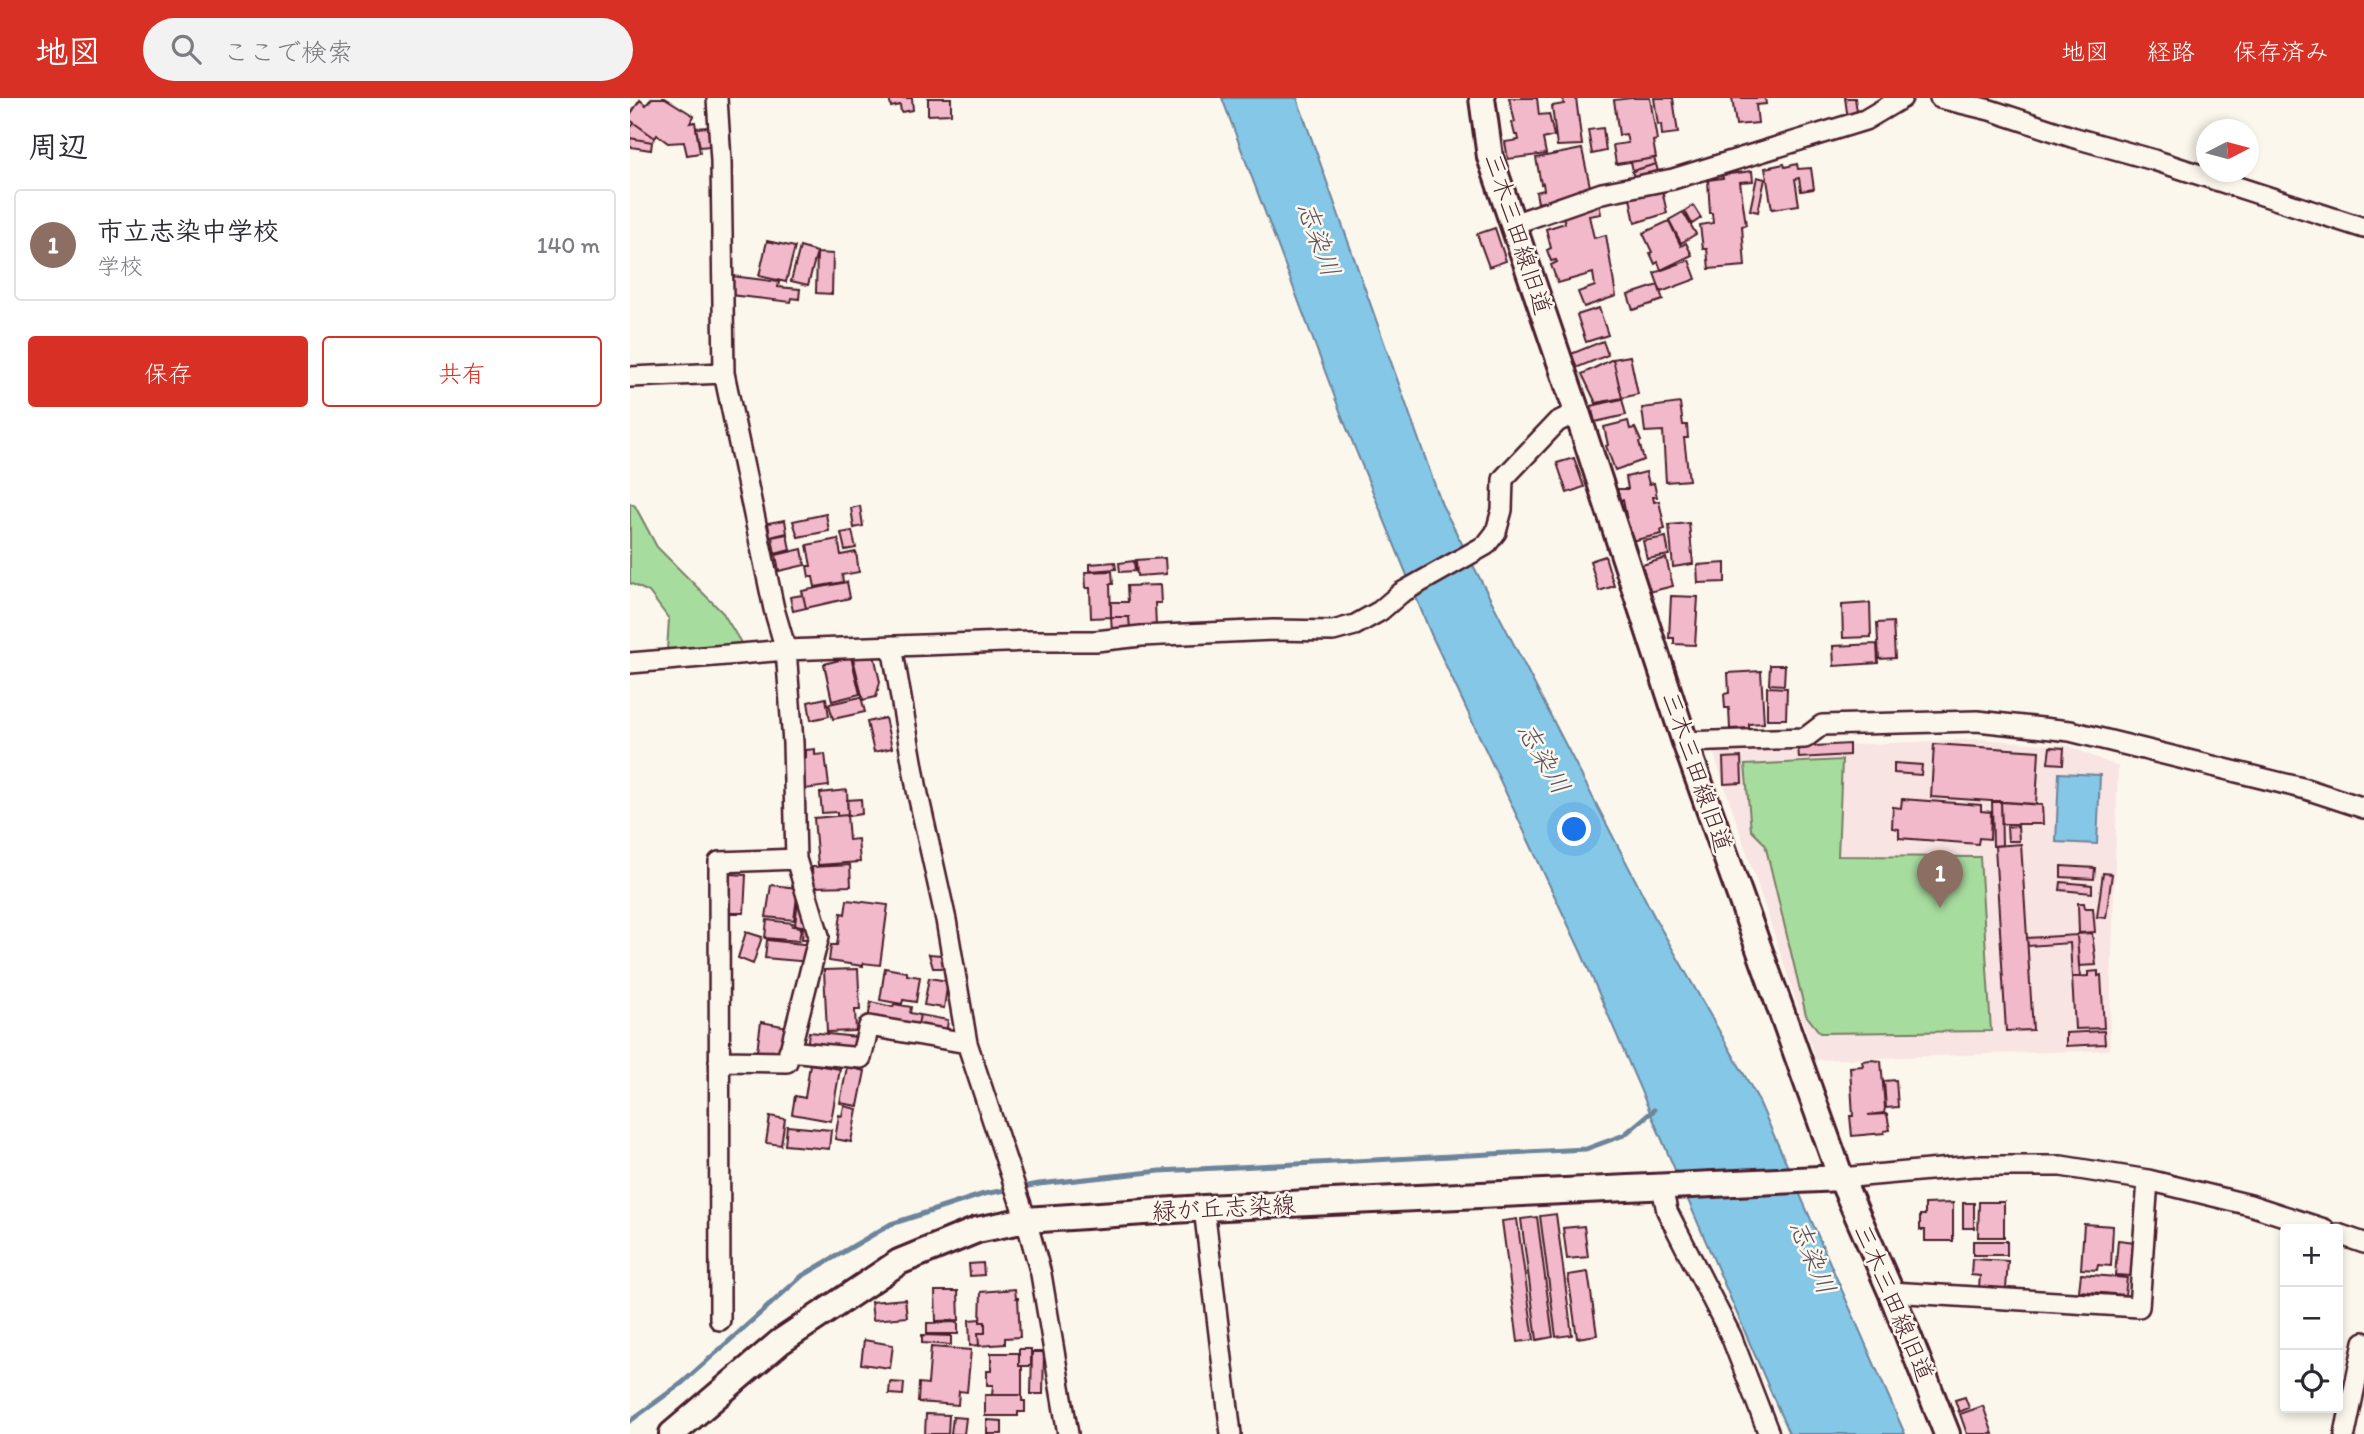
<!DOCTYPE html>
<html lang="ja">
<head>
<meta charset="utf-8">
<style>
	:root { --surface:#fff; --page:#f2f2f3; --text:#2b2b33; --muted:#7c7c81; --line:#e1e1e2; --accent:#d93025 }
	body { margin:0; font-family:Itim,"Klee One",sans-serif; background:var(--page); color:var(--text) }
	.controls { position:absolute; right:21px; bottom:21px; display:grid; overflow:hidden; border-radius:7px; box-shadow:0 4px 10px #0003 }
	.controls button { width:63px; height:63px; display:grid; place-items:center; padding:0; border:0; border-bottom:2px solid var(--line); background:var(--surface); color:var(--text); font:35px sans-serif }
	.compass { position:absolute; left:1566px; top:21px; width:63px; height:63px; border-radius:50%; background:var(--surface); box-shadow:0 4px 10px #0003; rotate:84deg }
	.you { position:absolute; left:945px; top:732px; width:24px; height:24px; margin:-18px; border:5px solid #fff; border-radius:50%; background:#1a73e8; box-shadow:0 0 0 10px #1a73e833 }
	.badge { display:grid; place-items:center; width:46px; height:46px; border-radius:50%; background:var(--accent); color:#fff; font-size:23px; font-weight:700 }
	.pin { position:absolute; translate:-50% -58px; filter:drop-shadow(0 2px 4px #0008) }
	.pin::after { content:''; position:absolute; top:37px; width:24px; height:21px; background:inherit; clip-path:polygon(0 0,100% 0,50% 100%) }
	.list { margin:0; padding:0; list-style:none }
	h2 { display:flex; justify-content:space-between; align-items:center; height:91px; margin:0; padding:0 28px; font-size:30px }
	h2 small { font-size:23px; font-weight:400; color:var(--muted) }
	.list li { display:grid; grid-template-columns:46px 1fr auto; gap:21px; align-items:center; box-sizing:border-box; height:112px; margin:0 14px 14px; padding:0 14px; border:2px solid var(--line); border-radius:7px }
	.list b { display:block; font-size:26px; white-space:nowrap }
	.list p { margin:0; font-size:23px; white-space:nowrap; color:var(--muted) }
	.list em { font-size:23px; font-style:normal; color:var(--muted) }
	.actions { display:flex; gap:14px; padding:21px 28px }
	.actions a { flex:1; padding:16px 0; border:2px solid var(--accent); border-radius:7px; text-align:center; font-size:24px; color:var(--accent) }
	.actions .main { background:var(--accent); color:#fff }
	.icon { flex:none; width:38px; height:38px; fill:none; stroke:currentColor; stroke-width:2; stroke-linecap:round; stroke-linejoin:round }
	.map { position:relative; flex:none; width:1734px; height:1336px; overflow:hidden }
	header { display:flex; align-items:center; gap:42px; box-sizing:border-box; height:98px; padding:0 35px; background:var(--accent); color:#fff }
	header strong { font-size:33px }
	nav { display:flex; gap:38px; margin-inline-start:auto; font-size:24px }
	.search { width:490px; height:63px; background:var(--page); display:flex; align-items:center; gap:18px; box-sizing:border-box; padding:0 24px; border-radius:38px; color:var(--muted); font-size:26px }
	main { display:flex }
	aside { flex:1; background:var(--surface) }
	.map>svg:first-child { display:block }
	.built { fill:#f8e4e2 }
	.green { fill:#a7dc9f; stroke:#787e65; stroke-width:2 }
	.water { fill:#85c7e6; stroke:#6d849b; stroke-width:2 }
	.lines { fill:none; stroke-linecap:round; stroke-linejoin:round }
	.stream { stroke:#6d849b; stroke-width:5 }
	.building { fill:#f2b9ca; stroke:#4a1f2b; stroke-width:2 }
	.minor-casing { stroke:#4a1f2b; stroke-width:24 }
	.tertiary-casing { stroke:#4a1f2b; stroke-width:30 }
	.minor { stroke:#fbf7ec; stroke-width:19 }
	.tertiary { stroke:#fbf7ec; stroke-width:24 }
	.labels { text-anchor:middle; stroke-width:5; stroke-linejoin:round; paint-order:stroke }
	.street-label { font-size:24px; fill:#4a1f2b; stroke:#fbf7ec }
	.water-label { font-size:26px; font-style:italic; fill:#5c5163; stroke:#fbf7ec }
</style>
</head>
<body>
<header>
<strong>地図</strong>
<div class="search"><svg class="icon" aria-label="search" viewBox="0 0 24 24"><circle cx="10" cy="10" r="6"/><path d="M15 15l6 6"/></svg>ここで検索</div>
<nav><a>地図</a><a>経路</a><a>保存済み</a></nav>
</header>
<main>
<aside>
<h2>周辺<small></small></h2>
<ul class="list">
<li><span class="badge" style="background:#8d6e63">1</span><div><b>市立志染中学校</b><p>学校</p></div><em>140 m</em></li>
</ul>
<div class="actions"><a class="main">保存</a><a>共有</a></div>
</aside>
<div class="map">
<svg width="1734" height="1336" viewBox="0 0 1734 1336">
	<rect width="100%" height="100%" fill="#fbf7ec"/>
	<filter id="ink" filterUnits="userSpaceOnUse"><feTurbulence type="fractalNoise" baseFrequency=".0143" numOctaves="2"/><feDisplacementMap in="SourceGraphic" scale="14" xChannelSelector="R" yChannelSelector="G"/><feConvolveMatrix kernelMatrix="1 2 1 2 8 2 1 2 1" color-interpolation-filters="sRGB"/></filter>
	<g filter="url(#ink)">
		<path class="built" d="M 1349,641 L 1439,648 L 1488,669 L 1479,952 L 1186,962 L 1083,653 Z"/>
		<path class="green" d="M 0,405 L 5,408 L 27,449 L 93,515 L 113,548 L 37,552 L 39,521 L 19,494 L 0,485 Z
			M 1212,662 L 1208,758 L 1350,759 L 1361,933 L 1190,935 L 1176,917 L 1135,746 L 1121,732 L 1115,667 Z"/>
		<path class="water" d="M 592,0 L 667,0 L 812,407 L 1026,822 L 1128,1001 L 1275,1336 L 1159,1336 L 951,854 L 801,536 L 713,321 Z
			M 1429,675 L 1470,677 L 1467,746 L 1426,744 Z"/>
		<g class="lines">
			<path class="stream" d="M 0,1323 L 52,1285 L 172,1178 L 261,1126 L 354,1096 L 409,1086 L 530,1073 L 956,1051 L 994,1037 L 1024,1012"/>
		</g>
		<path class="building" d="M 22,0 L 35,0 L 64,18 L 60,25 L 65,24 L 70,55 L 57,57 L 54,44 L 38,45 L 27,37 L 25,40 L 0,22 L 0,17 L 10,2 L 16,7 Z
			M 259,0 L 282,0 L 283,12 L 271,14 L 270,7 L 261,9 Z
			M 298,0 L 321,0 L 321,16 L 298,17 Z
			M 879,0 L 907,0 L 909,17 L 919,16 L 924,38 L 913,41 L 916,56 L 878,61 L 875,44 L 889,42 L 888,37 L 885,37 L 882,25 L 885,24 Z
			M 933,0 L 946,0 L 952,47 L 927,48 L 922,8 L 934,6 Z
			M 1001,0 L 1020,0 L 1027,42 L 1023,43 L 1026,60 L 986,66 L 983,47 L 998,45 L 996,36 L 989,37 L 984,2 Z
			M 1024,0 L 1043,0 L 1048,35 L 1032,37 L 1031,26 L 1028,27 Z
			M 1102,0 L 1135,0 L 1136,6 L 1126,7 L 1128,25 L 1106,27 Z
			M 1215,0 L 1225,0 L 1228,20 L 1218,21 Z
			M 4,25 L 25,40 L 22,44 L 0,40 L 0,31 Z
			M 78,29 L 80,48 L 70,49 L 66,30 Z
			M 973,30 L 976,53 L 962,56 L 958,32 Z
			M 0,40 L 22,44 L 21,52 L 0,49 Z
			M 952,51 L 961,93 L 908,105 L 906,94 L 914,92 L 913,85 L 911,86 L 906,60 Z
			M 1024,60 L 1026,66 L 1003,73 L 1001,64 Z
			M 1026,66 L 1030,81 L 1006,87 L 1002,73 Z
			M 1154,66 L 1155,69 L 1167,66 L 1168,71 L 1181,70 L 1184,91 L 1171,93 L 1169,80 L 1165,81 L 1169,107 L 1142,111 L 1135,70 Z
			M 1122,73 L 1123,83 L 1110,84 L 1116,127 L 1112,128 L 1115,168 L 1079,171 L 1077,151 L 1073,151 L 1070,127 L 1083,125 L 1082,115 L 1080,115 L 1078,82 L 1093,80 L 1092,77 Z
			M 1127,79 L 1135,81 L 1128,114 L 1120,112 Z
			M 1032,92 L 1037,115 L 1005,125 L 1000,100 Z
			M 969,105 L 971,116 L 959,118 L 964,140 L 976,137 L 986,198 L 954,209 L 948,194 L 965,188 L 963,175 L 928,185 L 921,167 L 927,164 L 926,162 L 921,163 L 917,152 L 921,150 L 916,131 L 935,125 L 932,115 Z
			M 1063,107 L 1071,120 L 1062,126 L 1055,113 Z
			M 1053,114 L 1066,136 L 1051,145 L 1039,122 Z
			M 1039,123 L 1051,148 L 1056,145 L 1062,157 L 1031,172 L 1028,164 L 1025,166 L 1020,155 L 1022,154 L 1013,135 Z
			M 865,130 L 876,163 L 859,169 L 847,136 Z
			M 137,143 L 165,149 L 156,184 L 129,178 Z
			M 170,149 L 187,154 L 178,187 L 161,183 Z
			M 187,155 L 203,156 L 202,196 L 186,195 Z
			M 1059,162 L 1066,181 L 1031,194 L 1024,175 Z
			M 102,178 L 149,184 L 148,189 L 170,191 L 169,201 L 162,200 L 161,204 L 100,197 Z
			M 1028,187 L 1033,202 L 1003,212 L 998,197 Z
			M 969,210 L 978,237 L 956,244 L 947,217 Z
			M 973,243 L 978,257 L 946,270 L 941,256 Z
			M 1000,258 L 1008,296 L 992,300 L 983,261 Z
			M 983,261 L 992,300 L 966,305 L 952,276 Z
			M 992,301 L 996,317 L 965,324 L 961,308 Z
			M 1050,305 L 1053,327 L 1057,327 L 1058,340 L 1054,340 L 1059,382 L 1036,384 L 1033,333 L 1015,334 L 1012,310 Z
			M 998,323 L 1000,331 L 1005,330 L 1011,343 L 1009,344 L 1014,362 L 985,372 L 976,348 L 978,347 L 974,329 Z
			M 944,360 L 954,389 L 937,395 L 927,365 Z
			M 1016,374 L 1019,386 L 1024,385 L 1027,399 L 1023,399 L 1024,404 L 1029,403 L 1035,431 L 1031,432 L 1032,436 L 1001,443 L 993,402 L 990,402 L 987,391 L 998,391 L 996,379 Z
			M 230,408 L 233,428 L 224,430 L 221,410 Z
			M 196,416 L 199,433 L 168,439 L 163,423 Z
			M 155,422 L 157,435 L 140,439 L 138,425 Z
			M 1059,425 L 1063,466 L 1043,469 L 1039,427 Z
			M 222,433 L 226,450 L 215,452 L 211,435 Z
			M 157,436 L 160,452 L 145,456 L 142,439 Z
			M 1036,439 L 1039,457 L 1017,461 L 1013,443 Z
			M 208,441 L 211,457 L 226,454 L 229,474 L 212,477 L 213,484 L 185,489 L 183,479 L 179,479 L 177,468 L 181,468 L 177,447 Z
			M 172,451 L 175,467 L 149,473 L 146,457 Z
			M 975,458 L 984,488 L 969,493 L 960,463 Z
			M 535,460 L 536,476 L 507,478 L 506,462 Z
			M 1036,460 L 1043,488 L 1019,494 L 1012,467 Z
			M 504,463 L 505,473 L 490,474 L 489,465 Z
			M 485,464 L 486,471 L 460,473 L 460,466 Z
			M 1095,465 L 1095,484 L 1068,485 L 1067,467 Z
			M 482,473 L 483,486 L 480,486 L 481,519 L 461,520 L 460,490 L 456,490 L 455,474 Z
			M 217,484 L 220,500 L 176,510 L 172,493 Z
			M 530,487 L 531,505 L 525,505 L 526,529 L 500,530 L 499,519 L 481,519 L 481,504 L 498,504 L 497,488 Z
			M 173,497 L 176,510 L 163,513 L 160,499 Z
			M 1041,498 L 1068,499 L 1065,547 L 1044,546 L 1044,540 L 1039,540 Z
			M 1240,505 L 1241,539 L 1213,540 L 1212,507 Z
			M 481,519 L 499,519 L 500,532 L 482,533 Z
			M 1263,524 L 1265,560 L 1249,561 L 1247,525 Z
			M 1247,546 L 1248,565 L 1204,568 L 1203,548 Z
			M 243,552 L 250,584 L 246,599 L 233,602 L 223,560 Z
			M 221,559 L 230,596 L 202,603 L 194,566 Z
			M 1140,567 L 1155,567 L 1154,587 L 1139,586 Z
			M 1131,573 L 1134,625 L 1119,626 L 1119,630 L 1100,631 L 1099,610 L 1095,610 L 1094,596 L 1099,595 L 1098,575 Z
			M 1137,589 L 1157,590 L 1156,621 L 1137,621 Z
			M 231,599 L 235,614 L 203,621 L 199,606 Z
			M 196,600 L 199,618 L 181,622 L 178,604 Z
			M 255,620 L 262,650 L 244,654 L 237,624 Z
			M 1219,646 L 1219,657 L 1169,660 L 1168,649 Z
			M 1304,646 L 1409,653 L 1406,706 L 1301,699 Z
			M 1420,649 L 1434,650 L 1433,666 L 1418,665 Z
			M 185,651 L 185,657 L 195,656 L 199,688 L 175,691 L 172,660 L 176,660 L 176,652 Z
			M 1111,659 L 1112,685 L 1094,686 L 1093,660 Z
			M 1264,665 L 1292,667 L 1291,677 L 1264,675 Z
			M 217,692 L 218,717 L 207,718 L 207,714 L 192,715 L 190,695 Z
			M 231,701 L 232,716 L 218,718 L 217,702 Z
			M 1272,701 L 1351,707 L 1351,713 L 1361,714 L 1360,741 L 1349,740 L 1348,746 L 1269,740 L 1269,731 L 1262,730 L 1263,709 L 1271,710 Z
			M 1362,703 L 1371,703 L 1372,747 L 1363,748 Z
			M 1371,704 L 1412,707 L 1413,726 L 1372,726 Z
			M 217,717 L 219,742 L 228,741 L 230,764 L 188,767 L 184,720 Z
			M 1388,728 L 1389,743 L 1378,743 L 1377,729 Z
			M 1391,746 L 1403,932 L 1376,933 L 1365,748 Z
			M 220,767 L 221,788 L 183,789 L 182,769 Z
			M 1431,768 L 1465,770 L 1464,781 L 1431,779 Z
			M 1473,775 L 1482,776 L 1476,820 L 1467,819 Z
			M 100,776 L 116,777 L 114,815 L 98,815 Z
			M 1431,784 L 1462,787 L 1462,795 L 1430,792 Z
			M 141,787 L 168,790 L 164,822 L 136,819 Z
			M 168,802 L 181,841 L 172,841 L 173,828 L 165,827 Z
			M 217,802 L 258,807 L 250,867 L 233,865 L 233,868 L 199,863 L 201,847 L 207,847 L 211,815 L 215,816 Z
			M 1448,805 L 1454,805 L 1455,810 L 1463,810 L 1465,834 L 1449,835 Z
			M 137,822 L 163,825 L 162,828 L 171,829 L 169,843 L 135,840 Z
			M 116,834 L 132,839 L 123,866 L 108,860 Z
			M 1462,835 L 1466,867 L 1449,868 L 1447,836 Z
			M 1447,837 L 1450,879 L 1442,879 L 1440,845 L 1398,848 L 1397,840 Z
			M 137,842 L 182,847 L 180,864 L 135,860 Z
			M 299,856 L 311,857 L 314,870 L 303,870 Z
			M 255,870 L 277,874 L 277,877 L 290,879 L 286,904 L 273,902 L 272,906 L 250,902 Z
			M 228,871 L 230,912 L 225,912 L 226,933 L 197,934 L 194,872 Z
			M 1468,873 L 1468,878 L 1471,877 L 1474,930 L 1445,931 L 1442,879 L 1458,878 L 1458,874 Z
			M 299,880 L 318,883 L 314,910 L 294,907 Z
			M 241,904 L 263,909 L 264,906 L 281,909 L 280,915 L 290,917 L 287,931 L 238,921 Z
			M 290,917 L 318,922 L 316,937 L 287,931 Z
			M 131,924 L 158,929 L 153,957 L 127,953 Z
			M 1474,933 L 1475,946 L 1436,948 L 1436,935 Z
			M 179,934 L 226,939 L 224,956 L 177,951 Z
			M 1240,962 L 1251,963 L 1255,1010 L 1254,1015 L 1238,1017 L 1257,1016 L 1260,1032 L 1254,1033 L 1254,1035 L 1222,1038 L 1220,1018 L 1223,1018 L 1220,969 L 1233,968 L 1232,963 Z
			M 180,966 L 210,971 L 201,1023 L 162,1016 L 165,998 L 175,1000 Z
			M 217,969 L 235,973 L 228,1008 L 210,1005 Z
			M 1266,982 L 1268,1009 L 1256,1010 L 1254,983 Z
			M 214,1008 L 227,1011 L 221,1044 L 205,1041 L 209,1017 L 212,1018 Z
			M 140,1018 L 155,1021 L 151,1047 L 136,1045 Z
			M 157,1028 L 201,1032 L 199,1051 L 155,1047 Z
			M 1349,1104 L 1374,1104 L 1374,1139 L 1348,1139 Z
			M 1323,1105 L 1323,1143 L 1295,1143 L 1295,1132 L 1290,1132 L 1290,1117 L 1295,1117 L 1295,1106 Z
			M 1333,1105 L 1344,1105 L 1344,1130 L 1333,1130 Z
			M 926,1116 L 942,1237 L 926,1239 L 910,1118 Z
			M 907,1119 L 923,1239 L 907,1242 L 891,1121 Z
			M 887,1121 L 904,1242 L 888,1244 L 872,1123 Z
			M 1454,1126 L 1483,1128 L 1481,1168 L 1468,1167 L 1467,1172 L 1451,1171 Z
			M 954,1128 L 958,1159 L 937,1161 L 933,1130 Z
			M 1488,1142 L 1505,1144 L 1502,1178 L 1485,1177 Z
			M 1343,1143 L 1377,1143 L 1377,1157 L 1343,1157 Z
			M 1342,1161 L 1378,1163 L 1376,1191 L 1349,1189 L 1350,1178 L 1341,1177 Z
			M 353,1165 L 354,1177 L 340,1178 L 339,1166 Z
			M 958,1174 L 967,1237 L 947,1240 L 938,1177 Z
			M 1451,1176 L 1497,1180 L 1495,1197 L 1449,1193 Z
			M 385,1191 L 386,1200 L 388,1200 L 390,1239 L 375,1240 L 375,1246 L 349,1248 L 348,1235 L 355,1235 L 355,1224 L 350,1224 L 351,1194 Z
			M 305,1193 L 328,1193 L 329,1222 L 306,1223 Z
			M 275,1201 L 277,1219 L 243,1222 L 241,1204 Z
			M 350,1221 L 350,1224 L 355,1224 L 355,1235 L 348,1235 L 349,1247 L 340,1248 L 339,1222 Z
			M 328,1224 L 328,1236 L 297,1236 L 297,1225 Z
			M 292,1237 L 321,1238 L 321,1247 L 292,1245 Z
			M 234,1242 L 263,1247 L 260,1270 L 231,1266 Z
			M 301,1249 L 341,1252 L 337,1294 L 329,1293 L 328,1307 L 288,1304 L 289,1285 L 298,1286 Z
			M 389,1251 L 401,1251 L 401,1268 L 389,1268 Z
			M 402,1254 L 414,1254 L 413,1296 L 401,1296 Z
			M 361,1255 L 389,1255 L 389,1268 L 392,1268 L 392,1297 L 362,1297 L 363,1287 L 357,1287 L 357,1273 L 361,1273 Z
			M 260,1284 L 274,1285 L 273,1297 L 259,1296 Z
			M 355,1297 L 392,1297 L 392,1303 L 395,1303 L 395,1314 L 388,1314 L 388,1318 L 355,1318 Z
			M 1335,1299 L 1339,1310 L 1329,1314 L 1325,1302 Z
			M 1353,1308 L 1363,1336 L 1337,1336 L 1330,1316 Z
			M 296,1316 L 319,1317 L 318,1336 L 295,1336 Z
			M 323,1319 L 336,1320 L 334,1336 L 321,1336 Z
			M 357,1322 L 372,1323 L 372,1336 L 357,1336 Z"/>
		<g class="lines">
			<defs>
				<path id="minor" d="M 87,0 L 91,63 L 94,275 L 144,511 L 156,552 L 163,645 L 166,761 L 89,764 L 90,1222
					M 1310,0 L 1360,12 L 1442,39 L 1524,62 L 1734,130
					M 883,126 L 972,95 L 1043,81 L 1235,22 L 1272,0
					M 0,279 L 94,275
					M 262,548 L 287,692 L 316,822 L 337,945 L 396,1122 L 411,1176 L 438,1336
					M 0,565 L 156,552 L 400,543 L 466,543 L 511,538 L 643,532 L 703,533 L 725,527 L 750,513 L 771,495 L 856,447 L 866,434 L 872,412 L 873,381 L 927,324 L 947,314
					M 1055,644 L 1175,640 L 1192,627 L 1347,623 L 1440,633 L 1676,691 L 1734,710
					M 159,953 L 231,960 L 239,928 L 337,945
					M 89,963 L 157,964 L 189,838 L 166,761
					M 1211,1080 L 1343,1068 L 1431,1068 L 1518,1082 L 1620,1107 L 1694,1131
					M 1032,1089 L 1037,1113 L 1101,1238 L 1139,1336
					M 574,1110 L 601,1336
					M 1708,1136 L 1734,1145
					M 1261,1194 L 1509,1209 L 1518,1082
					M 1715,1336 L 1734,1244"/>
				<path id="tertiary" d="M 852,0 L 860,59 L 947,314 L 1055,644 L 1211,1080 L 1261,1194 L 1317,1336
					M 42,1336 L 150,1244 L 269,1164 L 347,1132 L 396,1122 L 574,1110 L 1211,1080"/>
			</defs>
			<use href="#minor" class="minor-casing"/>
			<use href="#tertiary" class="tertiary-casing"/>
			<use href="#minor" class="minor"/>
			<use href="#tertiary" class="tertiary"/>
		</g>
	</g>
	<g class="labels">
		<g class="street-label">
			<text transform="translate(888 136) rotate(72)" y="8">三木三田線旧道</text>
			<text transform="translate(1067 674) rotate(71)" y="8">三木三田線旧道</text>
			<text transform="translate(594 1110) rotate(-3)" y="8">緑が丘志染線</text>
			<text transform="translate(1264 1205) rotate(67)" y="8">三木三田線旧道</text>
		</g>
		<g class="water-label">
			<text transform="translate(689 141) rotate(70)" y="9">志染川</text>
			<text transform="translate(914 660) rotate(60)" y="9">志染川</text>
			<text transform="translate(1183 1159) rotate(67)" y="9">志染川</text>
		</g>
	</g>
</svg>
<div class="controls">
<button>+</button>
<button>−</button>
<button><svg class="icon" aria-label="locate" viewBox="0 0 24 24"><circle cx="12" cy="12" r="6"/><path d="M12 2v4M12 18v4M2 12h4M18 12h4"/></svg></button>
</div>
<svg class="compass" viewBox="-18 -18 36 36"><path d="M0-13l5 13h-10z" fill="#e53935"/><path d="M0 13l5-13h-10z" fill="#7c7c81"/></svg>
<div class="you"></div>
<div class="pin badge" style="left:1310px;top:810px;background:#8d6e63">1</div>
</div>
</main>
</body>
</html>
